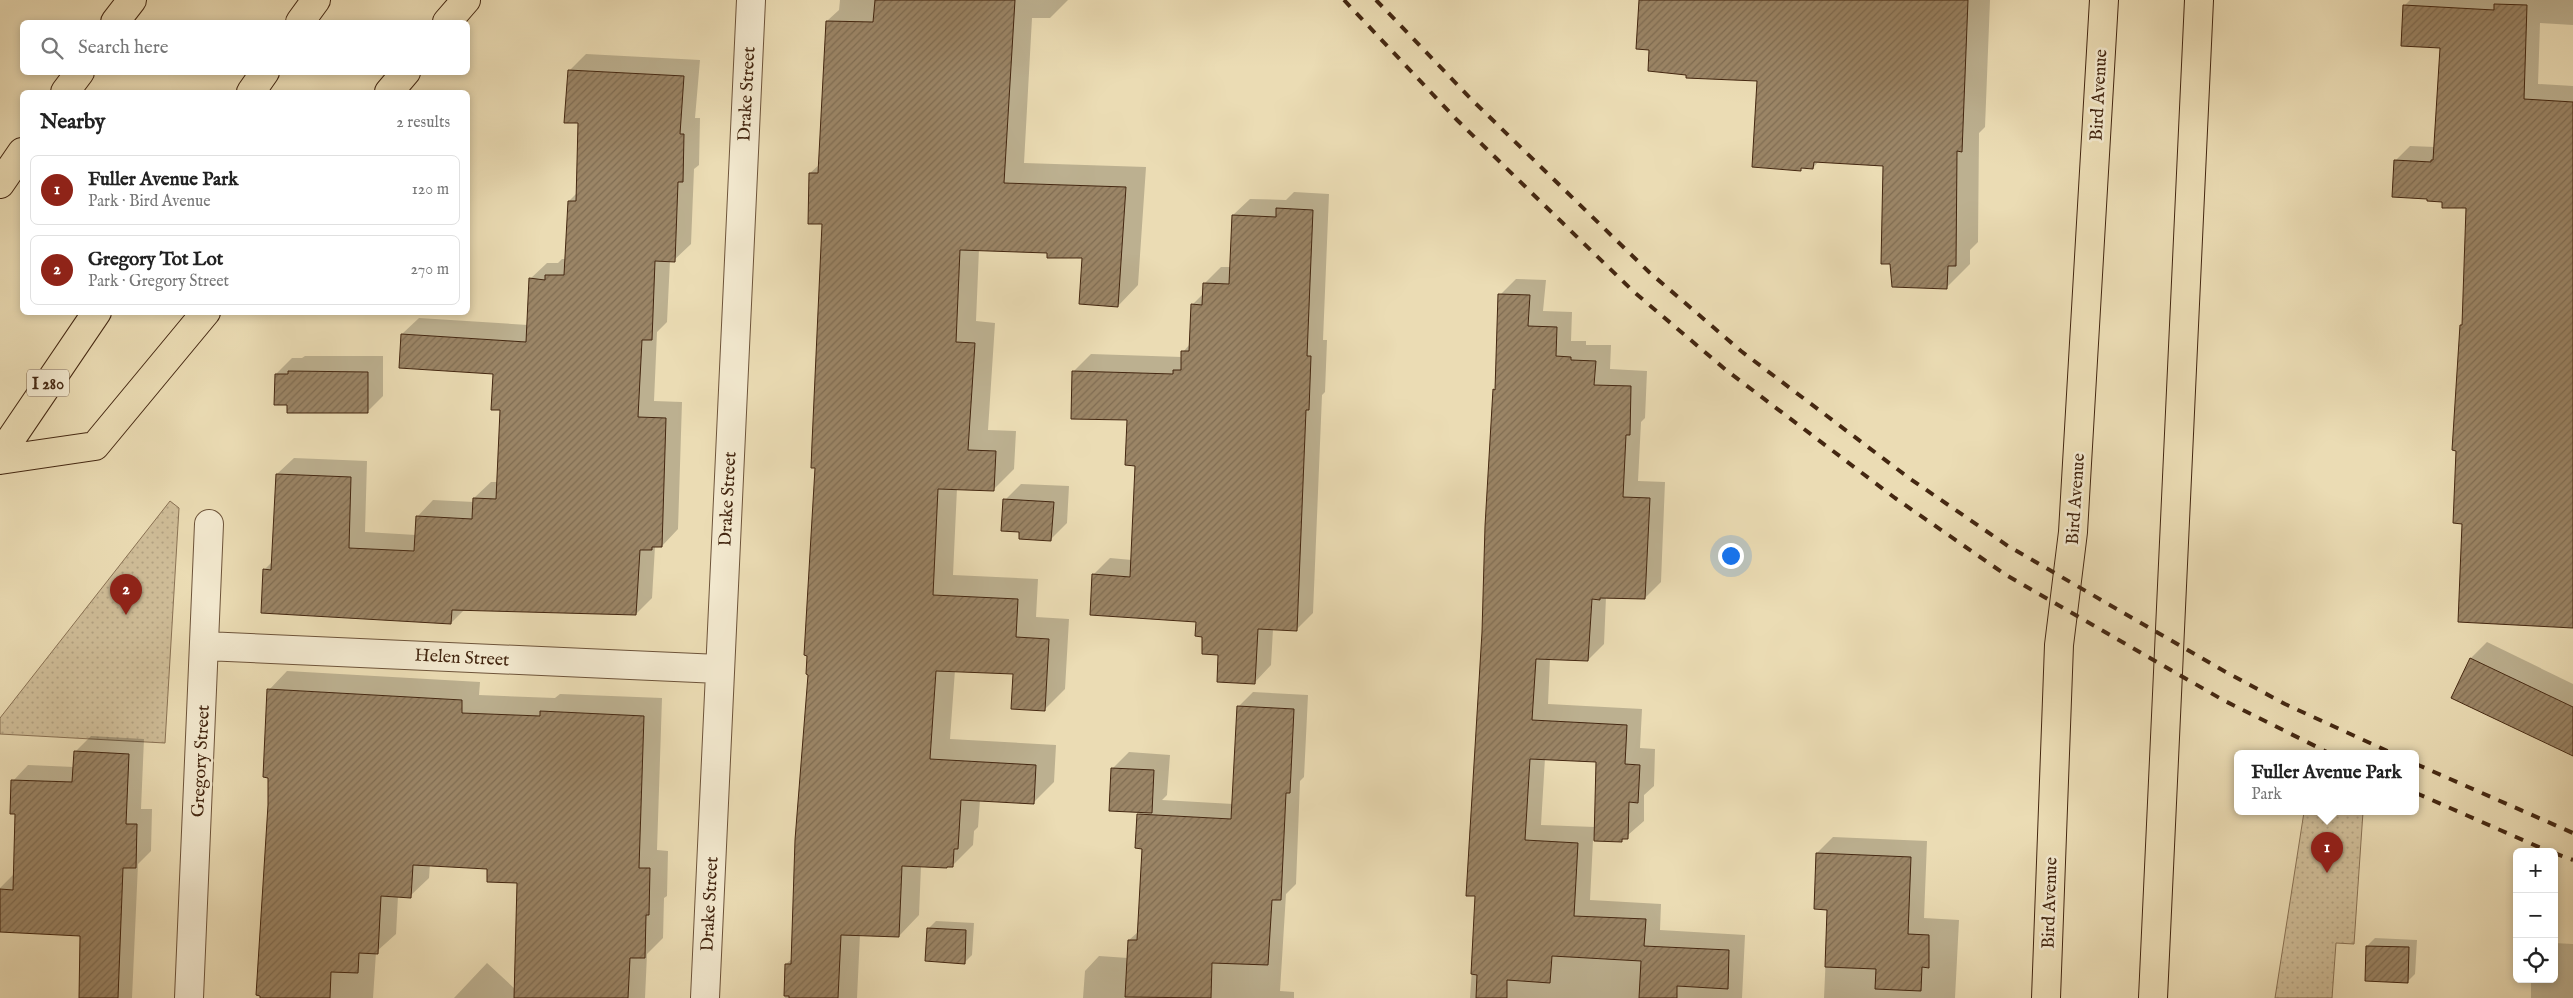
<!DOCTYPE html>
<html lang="en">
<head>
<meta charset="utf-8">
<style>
	:root { --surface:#fff; --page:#f6f6f6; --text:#222; --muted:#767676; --line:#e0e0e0; --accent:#8f2418 }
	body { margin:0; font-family:"IM FELL English",serif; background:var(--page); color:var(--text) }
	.controls { position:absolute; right:15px; bottom:15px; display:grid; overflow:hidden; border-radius:8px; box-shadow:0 2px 8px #0003 }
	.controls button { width:45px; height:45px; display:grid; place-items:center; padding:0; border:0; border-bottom:1px solid var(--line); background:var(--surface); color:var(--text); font:25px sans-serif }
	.you { position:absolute; left:1730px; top:555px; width:18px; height:18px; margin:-12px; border:4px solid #fff; border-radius:50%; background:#1a73e8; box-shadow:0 0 0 8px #1a73e833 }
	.badge { display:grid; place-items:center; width:32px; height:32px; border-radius:50%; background:var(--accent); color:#fff; font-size:16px; font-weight:700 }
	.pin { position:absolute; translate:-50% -41px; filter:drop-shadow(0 1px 2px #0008) }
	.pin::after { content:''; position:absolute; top:26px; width:18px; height:15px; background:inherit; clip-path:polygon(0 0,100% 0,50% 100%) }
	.popup { position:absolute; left:2234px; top:750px; width:185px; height:65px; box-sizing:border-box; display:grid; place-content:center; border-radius:8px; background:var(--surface); filter:drop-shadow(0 1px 4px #0005); font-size:16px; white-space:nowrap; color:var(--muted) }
	.popup b { font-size:19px; color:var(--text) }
	.popup::after { content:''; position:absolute; left:50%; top:100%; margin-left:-10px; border:10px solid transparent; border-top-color:var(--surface) }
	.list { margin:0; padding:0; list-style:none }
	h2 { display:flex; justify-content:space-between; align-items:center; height:65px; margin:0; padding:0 20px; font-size:21px }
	h2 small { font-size:16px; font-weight:400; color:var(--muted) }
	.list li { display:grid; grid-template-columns:32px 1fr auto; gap:15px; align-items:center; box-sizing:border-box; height:70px; margin:0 10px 10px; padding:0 10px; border:1px solid var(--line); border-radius:8px }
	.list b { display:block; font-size:19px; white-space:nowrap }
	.list p { margin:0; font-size:16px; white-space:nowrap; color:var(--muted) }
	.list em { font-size:16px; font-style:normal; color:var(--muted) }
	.icon { flex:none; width:28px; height:28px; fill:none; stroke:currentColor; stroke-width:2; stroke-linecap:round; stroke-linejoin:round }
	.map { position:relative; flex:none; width:2573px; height:998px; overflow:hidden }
	.search { position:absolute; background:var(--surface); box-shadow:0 2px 8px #0003; left:20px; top:20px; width:450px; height:55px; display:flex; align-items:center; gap:12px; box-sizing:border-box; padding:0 18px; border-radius:8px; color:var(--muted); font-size:19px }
	.panel { position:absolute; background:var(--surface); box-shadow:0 2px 8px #0003; left:20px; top:90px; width:450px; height:225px; border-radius:8px }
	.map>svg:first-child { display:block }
	.green { fill:url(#green-dots); stroke:#8a7254 }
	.shadow { fill:#0003; fill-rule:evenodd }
	.building { fill:url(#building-hatch); stroke:#442711 }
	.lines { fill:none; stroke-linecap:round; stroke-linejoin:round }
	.minor-casing { stroke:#6e543a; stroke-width:30 }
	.major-casing { stroke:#442711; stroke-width:30 }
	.highway-casing { stroke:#442711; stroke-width:30 }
	.minor { stroke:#f2e8ce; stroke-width:28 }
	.major { stroke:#ebdcb4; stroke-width:28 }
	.highway { stroke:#ebdcb4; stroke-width:28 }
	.rail { stroke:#442711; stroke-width:4; stroke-dasharray:9 9; stroke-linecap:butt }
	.labels { text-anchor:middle; stroke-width:5; stroke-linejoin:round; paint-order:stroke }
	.shield { fill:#f2e8ce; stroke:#78614a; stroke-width:1 }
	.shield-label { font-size:16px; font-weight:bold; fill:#442711 }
	.street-label { font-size:18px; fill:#442711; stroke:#f2e8ce }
</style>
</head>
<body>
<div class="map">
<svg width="2573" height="998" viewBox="0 0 2573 998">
	<defs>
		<pattern id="green-dots" width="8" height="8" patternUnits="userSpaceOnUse" patternTransform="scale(1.25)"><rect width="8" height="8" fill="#cfbd98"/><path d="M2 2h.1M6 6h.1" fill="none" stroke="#b3a282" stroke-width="1.8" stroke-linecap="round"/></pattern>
		<pattern id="building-hatch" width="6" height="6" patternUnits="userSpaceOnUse" patternTransform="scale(1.25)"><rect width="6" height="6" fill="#9b8566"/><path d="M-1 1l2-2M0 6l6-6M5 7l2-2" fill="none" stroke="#806d53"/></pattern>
	</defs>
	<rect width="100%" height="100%" fill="#ebdcb4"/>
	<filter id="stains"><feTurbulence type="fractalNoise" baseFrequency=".004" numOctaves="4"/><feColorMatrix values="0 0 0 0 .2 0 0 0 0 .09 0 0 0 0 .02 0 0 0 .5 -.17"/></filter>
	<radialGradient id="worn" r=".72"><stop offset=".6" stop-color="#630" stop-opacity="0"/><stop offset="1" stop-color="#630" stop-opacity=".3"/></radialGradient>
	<path class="green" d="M 170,501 L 179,508 L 165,743 L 0,734 L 0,718 Z
		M 2304,812 L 2363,812 L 2354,944 L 2336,943 L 2332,998 L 2275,998 Z"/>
	<path class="shadow" d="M 840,0 L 1068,0 L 1050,18 L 1032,18 L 1024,163 L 1146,167 L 1138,285 L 1118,306 L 1083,257 L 1048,251 L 979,249 L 976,321 L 995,323 L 988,430 L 1016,431 L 1014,469 L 994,489 L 957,488 L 953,575 L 1038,579 L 1036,617 L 1069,619 L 1065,689 L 1044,710 L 1014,673 L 955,670 L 950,739 L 1056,745 L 1054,782 L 1034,802 L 980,800 L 978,827 L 974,831 L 973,845 L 953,865 L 921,866 L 919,915 L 899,936 L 860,934 L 857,998 L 785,998 L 786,964 L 792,959 L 809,673 L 816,467 L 823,223 L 810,173 L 820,164 L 827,21 L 839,10 Z
		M 1639,0 L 1990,0 L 1985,127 L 1979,133 L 1978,242 L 1970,250 L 1970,264 L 1946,288 L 1884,165 L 1819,161 L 1813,168 L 1803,167 L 1800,169 L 1758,79 L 1687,74 L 1650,49 L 1637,48 Z
		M 2410,0 L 2573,0 L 2573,25 L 2540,23 L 2538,84 L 2573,86 L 2573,626 L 2464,522 L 2461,325 L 2463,323 L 2468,207 L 2429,197 L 2395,161 L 2410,146 L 2435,147 L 2441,47 L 2404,6 Z
		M 586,54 L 700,60 L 695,118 L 700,118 L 699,165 L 694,169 L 691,244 L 674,260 L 670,260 L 667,322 L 657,332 L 654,401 L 682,402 L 678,529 L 662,546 L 655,546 L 652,598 L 636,614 L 465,609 L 451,623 L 264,570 L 273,561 L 277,474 L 294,458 L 367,461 L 365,532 L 416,535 L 417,517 L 433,500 L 474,502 L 474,498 L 491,482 L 498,482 L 501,409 L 494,372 L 402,334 L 419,318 L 528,325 L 530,279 L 547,263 L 558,263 L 562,259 L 566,259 L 569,201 L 577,193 L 580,122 L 569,71 Z
		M 1294,192 L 1329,194 L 1323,340 L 1327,340 L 1325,392 L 1322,395 L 1313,613 L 1296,630 L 1273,629 L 1271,665 L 1255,682 L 1219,654 L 1203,636 L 1197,621 L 1093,575 L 1110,558 L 1132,560 L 1136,465 L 1128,419 L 1074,371 L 1091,354 L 1182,357 L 1183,352 L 1190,344 L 1192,305 L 1204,293 L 1204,284 L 1221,267 L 1231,267 L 1233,215 L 1250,199 L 1286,200 Z
		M 1516,279 L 1546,280 L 1543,311 L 1572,312 L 1571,341 L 1586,341 L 1586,345 L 1611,345 L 1610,369 L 1647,371 L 1645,418 L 1641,422 L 1638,481 L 1665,482 L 1661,582 L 1645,598 L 1606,597 L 1604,644 L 1588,660 L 1550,658 L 1548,704 L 1642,709 L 1640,748 L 1655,749 L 1654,786 L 1644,795 L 1644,821 L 1621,841 L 1593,840 L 1590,900 L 1661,904 L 1660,930 L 1745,935 L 1742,998 L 1470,998 L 1477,895 L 1467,895 L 1469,838 L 1484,632 L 1500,295 ZM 1545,758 L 1597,761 L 1595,827 L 1541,825 Z
		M 305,356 L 383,356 L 383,396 L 367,412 L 288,404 L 276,374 L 292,358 L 302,358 Z
		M 1021,484 L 1069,486 L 1067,523 L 1051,539 L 1020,530 L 1005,500 Z
		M 2487,642 L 2573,684 L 2573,750 L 2453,697 L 2471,658 Z
		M 287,671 L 480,682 L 479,695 L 555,698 L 560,694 L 662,698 L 657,850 L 668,851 L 667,896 L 664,898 L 663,938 L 647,954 L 645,998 L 454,998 L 487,963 L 515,989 L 518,882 L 488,868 L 430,864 L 429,878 L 410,896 L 398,896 L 396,934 L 376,952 L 373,998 L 261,998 L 270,805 L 269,690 Z
		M 1253,692 L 1308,695 L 1304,777 L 1300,781 L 1296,884 L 1286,894 L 1280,991 L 1294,992 L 1294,998 L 1083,998 L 1085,971 L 1099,956 L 1128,958 L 1129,940 L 1139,931 L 1143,848 L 1138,815 L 1142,811 L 1113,768 L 1129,752 L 1170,755 L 1167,795 L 1162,800 L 1233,804 L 1238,707 Z
		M 91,736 L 144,739 L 141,809 L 152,809 L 151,851 L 138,864 L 132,998 L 80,998 L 82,935 L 0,931 L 0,888 L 14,874 L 16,813 L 13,781 L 28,765 L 74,767 L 75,752 Z
		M 1833,837 L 1927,841 L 1924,918 L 1959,920 L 1955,998 L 1824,998 L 1828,909 L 1817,853 Z
		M 936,921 L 974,923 L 972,955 L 964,963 L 928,929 Z
		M 2375,938 L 2417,940 L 2415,974 L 2407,982 L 2367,946 Z
		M 2554,943 L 2573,944 L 2573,998 L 2531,998 L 2531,979 L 2554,979 Z"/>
	<path class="building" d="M 875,0 L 1015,0 L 1004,183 L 1126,187 L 1118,307 L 1079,304 L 1082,258 L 1047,258 L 1047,253 L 960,250 L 956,342 L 975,343 L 968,450 L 996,451 L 994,491 L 938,489 L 933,595 L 1018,599 L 1016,637 L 1049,639 L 1045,711 L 1011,709 L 1013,674 L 936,671 L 930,759 L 1036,765 L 1034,804 L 961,800 L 958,849 L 954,849 L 953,867 L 947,867 L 947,868 L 902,866 L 899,937 L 841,935 L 838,998 L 789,998 L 789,996 L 784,996 L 785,964 L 791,964 L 795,840 L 808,675 L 806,674 L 807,656 L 804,655 L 815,468 L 811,468 L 812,443 L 822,224 L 808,224 L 809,173 L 818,173 L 826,21 L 873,22 Z
		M 1639,0 L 1968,0 L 1962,152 L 1957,151 L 1956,266 L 1948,266 L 1947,289 L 1892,287 L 1890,264 L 1881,264 L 1883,166 L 1814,162 L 1813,169 L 1801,168 L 1801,171 L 1752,167 L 1757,81 L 1686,78 L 1686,75 L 1648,71 L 1649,50 L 1636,49 Z
		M 2494,4 L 2527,5 L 2524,99 L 2573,102 L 2573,628 L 2458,622 L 2462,524 L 2453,523 L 2456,451 L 2452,450 L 2460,325 L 2462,325 L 2466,208 L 2442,208 L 2442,202 L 2427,201 L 2427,199 L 2392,197 L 2394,160 L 2431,162 L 2431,160 L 2433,160 L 2440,48 L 2401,46 L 2403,5 L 2494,10 Z
		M 568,70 L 684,76 L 680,134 L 684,134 L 683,182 L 678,182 L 675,262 L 655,261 L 652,340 L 642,340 L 638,417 L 666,418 L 662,547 L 652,547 L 652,550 L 640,550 L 636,615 L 452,610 L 451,624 L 261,613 L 263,569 L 271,570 L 276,474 L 351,477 L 349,548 L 414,551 L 416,516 L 472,519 L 473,498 L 496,499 L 500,410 L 491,410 L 493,374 L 399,368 L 401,334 L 526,342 L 529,278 L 545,280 L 545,275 L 564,275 L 568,201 L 576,201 L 578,123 L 564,123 Z
		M 1276,208 L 1313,210 L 1307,356 L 1311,356 L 1309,410 L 1306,410 L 1297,631 L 1258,629 L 1255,684 L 1217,682 L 1218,655 L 1202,654 L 1202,637 L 1195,636 L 1196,622 L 1090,615 L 1092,574 L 1130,577 L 1135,466 L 1125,465 L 1127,420 L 1071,419 L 1072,371 L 1173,374 L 1173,370 L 1181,370 L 1181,351 L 1189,351 L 1191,304 L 1202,305 L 1203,283 L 1229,284 L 1232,215 L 1276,217 Z
		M 1498,294 L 1530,295 L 1528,326 L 1557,327 L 1556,356 L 1571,357 L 1571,360 L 1596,361 L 1594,385 L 1631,386 L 1630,435 L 1626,435 L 1623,497 L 1650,498 L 1645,599 L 1600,598 L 1600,600 L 1592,599 L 1588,661 L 1536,659 L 1532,720 L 1627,725 L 1625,764 L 1640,765 L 1638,803 L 1629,802 L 1628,839 L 1622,839 L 1622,842 L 1594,841 L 1596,762 L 1530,759 L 1525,840 L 1578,843 L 1574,916 L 1646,919 L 1644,946 L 1729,950 L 1728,989 L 1677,986 L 1677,998 L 1639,998 L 1641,961 L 1552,956 L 1550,983 L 1507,980 L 1507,998 L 1476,998 L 1477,975 L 1471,974 L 1475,896 L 1466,896 L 1482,632 L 1485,526 L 1493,389 L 1495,390 Z
		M 288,371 L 368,372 L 368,413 L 287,413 L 287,405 L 274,405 L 275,374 L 288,374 Z
		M 1003,499 L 1054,502 L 1051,541 L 1019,539 L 1019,532 L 1001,531 Z
		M 2470,658 L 2573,707 L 2573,756 L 2451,698 Z
		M 267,689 L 462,700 L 462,713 L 540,716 L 540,711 L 644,716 L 639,868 L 650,868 L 649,915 L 646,915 L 645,958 L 630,958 L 628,998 L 514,998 L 517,883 L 487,882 L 487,869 L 413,865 L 411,898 L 381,896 L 378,954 L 359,953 L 358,973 L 331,972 L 330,998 L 260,998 L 260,996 L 256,995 L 268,805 L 268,778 L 263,777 Z
		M 1237,706 L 1294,709 L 1290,793 L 1286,793 L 1281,900 L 1272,900 L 1268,965 L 1212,963 L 1211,998 L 1125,997 L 1128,940 L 1137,940 L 1142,849 L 1135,848 L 1137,814 L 1231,819 Z
		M 74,751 L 129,754 L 126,824 L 137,824 L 136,868 L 123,868 L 118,998 L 79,998 L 80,936 L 0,932 L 0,889 L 13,890 L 15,814 L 10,814 L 11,780 L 72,782 Z
		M 1111,768 L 1154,770 L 1152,813 L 1109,811 Z
		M 1816,853 L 1911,857 L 1908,934 L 1929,935 L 1929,968 L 1922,967 L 1921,991 L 1875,989 L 1876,969 L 1825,967 L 1827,910 L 1814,909 Z
		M 927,928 L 966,930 L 965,964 L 925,961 Z
		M 2366,946 L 2409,947 L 2408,983 L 2365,981 Z"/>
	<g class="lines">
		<defs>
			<path id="minor" d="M 205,646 L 719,669
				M 189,998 L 209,524
				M 705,998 L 751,0"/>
			<path id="major" d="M 2046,998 L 2059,645 L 2073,532 L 2104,0
				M 2153,998 L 2199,0"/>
			<path id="highway" d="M 115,22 L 132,0
				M 300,22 L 316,0
				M 447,22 L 466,0
				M 65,92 L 80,72
				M 251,92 L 265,72
				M 389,92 L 406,72
				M 0,184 L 22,152
				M 0,455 L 97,312
				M 0,460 L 95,446 L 206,312"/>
		</defs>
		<use href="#minor" class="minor-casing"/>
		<use href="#major" class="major-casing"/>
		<use href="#highway" class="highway-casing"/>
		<use href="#minor" class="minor"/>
		<use href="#major" class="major"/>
		<use href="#highway" class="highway"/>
		<path class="rail" d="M 1344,0 L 1456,119 L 1542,203 L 1634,292 L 1726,370 L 1895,498 L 2006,575 L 2223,700 L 2331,754
			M 1376,0 L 1471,99 L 1649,272 L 1741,351 L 1909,478 L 2008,546 L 2224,671 L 2285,704 L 2394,754
			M 2416,764 L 2573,833
			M 2416,793 L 2550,852
			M 2554,853 L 2573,860"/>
	</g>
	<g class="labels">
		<rect class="shield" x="27" y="369.5" width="42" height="27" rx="4"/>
		<g class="shield-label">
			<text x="48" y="389">I 280</text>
		</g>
		<g class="street-label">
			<text transform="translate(746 94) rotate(-87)" y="6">Drake Street</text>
			<text transform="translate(2098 95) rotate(-87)" y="6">Bird Avenue</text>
			<text transform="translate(727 499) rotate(-87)" y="6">Drake Street</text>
			<text transform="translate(2075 499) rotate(-86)" y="6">Bird Avenue</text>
			<text transform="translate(462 657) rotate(3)" y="6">Helen Street</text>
			<text transform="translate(200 761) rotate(-87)" y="6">Gregory Street</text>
			<text transform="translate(2049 903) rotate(-88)" y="6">Bird Avenue</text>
			<text transform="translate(709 904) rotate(-87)" y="6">Drake Street</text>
		</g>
	</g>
	<rect width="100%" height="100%" filter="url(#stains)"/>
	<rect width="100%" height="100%" fill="url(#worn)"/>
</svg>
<div class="controls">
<button>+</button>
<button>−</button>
<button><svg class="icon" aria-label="locate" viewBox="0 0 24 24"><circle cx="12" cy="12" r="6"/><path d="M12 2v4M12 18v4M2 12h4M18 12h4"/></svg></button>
</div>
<div class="you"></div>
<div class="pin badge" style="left:2327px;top:873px">1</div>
<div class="popup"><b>Fuller Avenue Park</b>Park</div>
<div class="pin badge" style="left:126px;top:615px">2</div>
<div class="search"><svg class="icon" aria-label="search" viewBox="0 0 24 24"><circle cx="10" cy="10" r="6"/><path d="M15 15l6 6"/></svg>Search here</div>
<section class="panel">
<h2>Nearby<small>2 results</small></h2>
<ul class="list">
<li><span class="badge">1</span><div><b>Fuller Avenue Park</b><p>Park · Bird Avenue</p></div><em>120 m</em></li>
<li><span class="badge">2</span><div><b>Gregory Tot Lot</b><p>Park · Gregory Street</p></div><em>270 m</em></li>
</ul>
</section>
</div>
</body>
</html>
